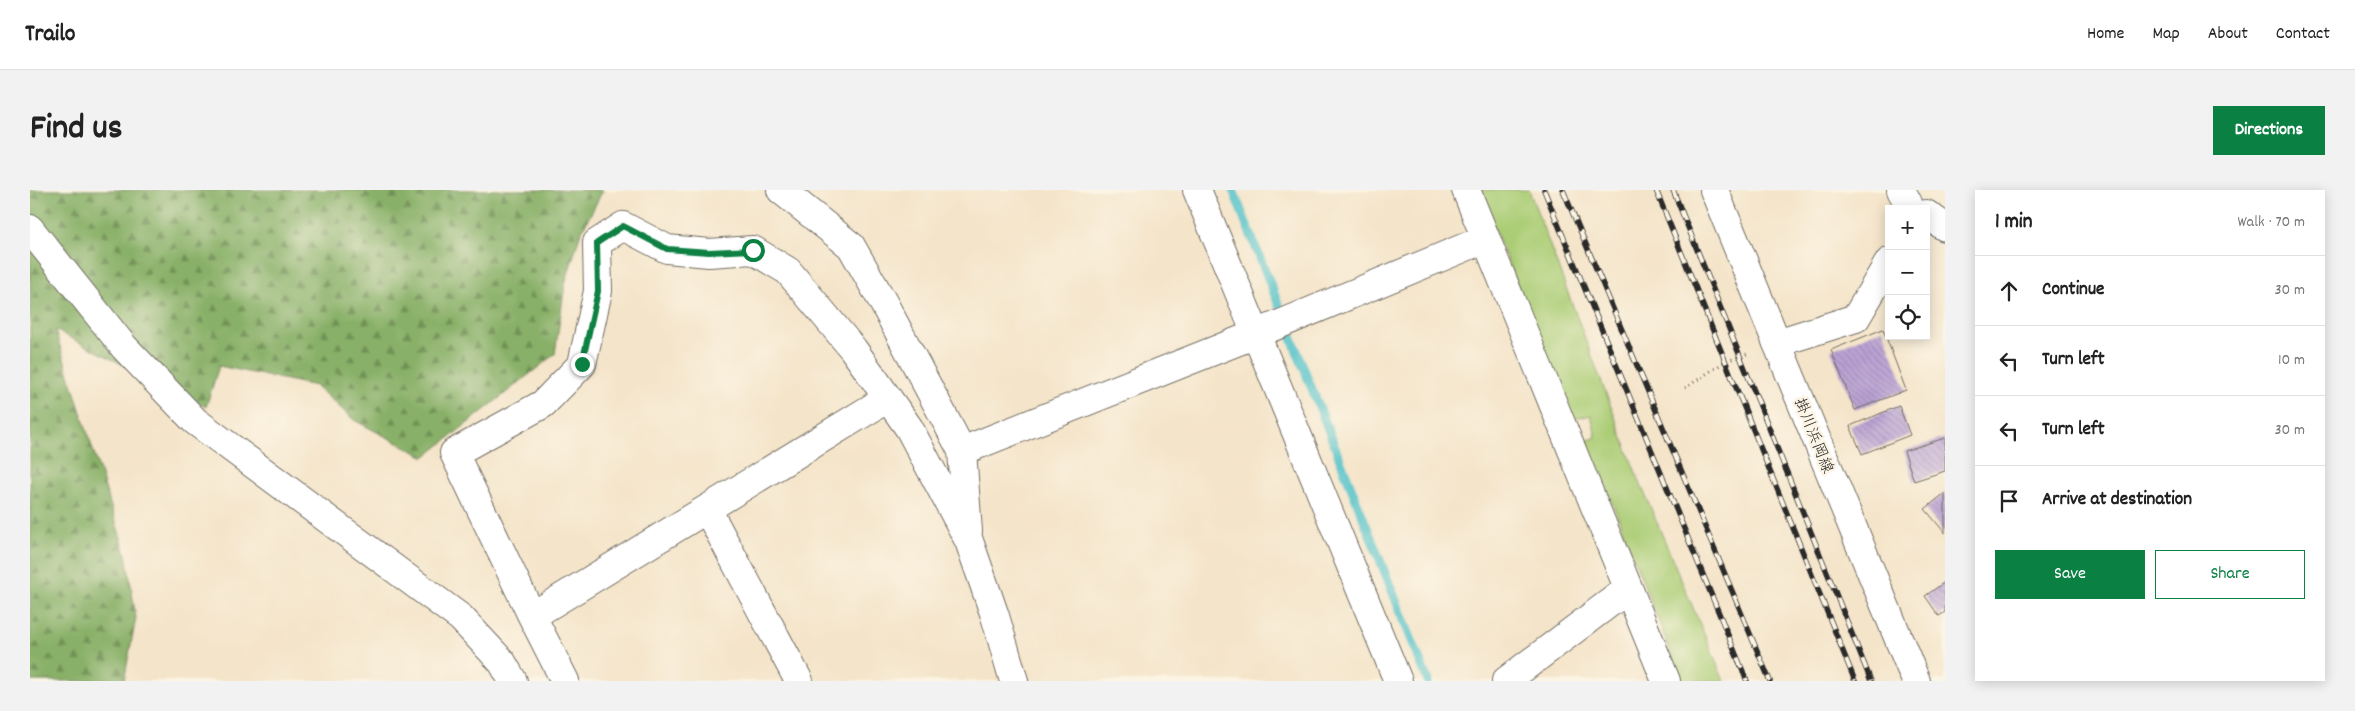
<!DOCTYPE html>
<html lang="en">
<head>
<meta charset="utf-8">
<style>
	:root { --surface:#fff; --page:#f2f2f2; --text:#222; --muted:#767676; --line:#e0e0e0; --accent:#0b8043 }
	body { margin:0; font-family:Dekko,"Klee One",sans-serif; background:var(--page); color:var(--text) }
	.controls { position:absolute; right:15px; top:15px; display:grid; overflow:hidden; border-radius:0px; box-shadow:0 2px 12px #0003 }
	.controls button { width:45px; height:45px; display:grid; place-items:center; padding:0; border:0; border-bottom:1px solid var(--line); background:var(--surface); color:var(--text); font:25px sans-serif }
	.stop { position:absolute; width:15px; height:15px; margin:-11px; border:4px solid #0b8043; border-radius:50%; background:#fff }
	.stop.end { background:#0b8043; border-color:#fff; box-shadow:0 1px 5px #0008 }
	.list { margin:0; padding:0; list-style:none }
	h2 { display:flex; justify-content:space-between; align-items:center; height:65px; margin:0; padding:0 20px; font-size:21px }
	h2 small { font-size:16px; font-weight:400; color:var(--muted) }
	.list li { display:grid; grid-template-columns:32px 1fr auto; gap:15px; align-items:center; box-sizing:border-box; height:70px; padding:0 20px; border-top:1px solid var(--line) }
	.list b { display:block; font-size:19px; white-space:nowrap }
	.list em { font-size:16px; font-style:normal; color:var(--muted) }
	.actions { display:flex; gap:10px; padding:15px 20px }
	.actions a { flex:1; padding:11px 0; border:1px solid var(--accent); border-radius:0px; text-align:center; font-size:18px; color:var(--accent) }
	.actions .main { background:var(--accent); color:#fff }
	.icon { flex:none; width:28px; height:28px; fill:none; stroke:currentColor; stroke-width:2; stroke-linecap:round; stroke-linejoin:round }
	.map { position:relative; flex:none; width:1915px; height:491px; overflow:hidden; border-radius:0px }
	header { display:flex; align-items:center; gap:30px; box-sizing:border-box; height:70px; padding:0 25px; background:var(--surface); border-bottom:1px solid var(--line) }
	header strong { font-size:24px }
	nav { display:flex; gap:28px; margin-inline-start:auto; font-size:18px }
	.intro { display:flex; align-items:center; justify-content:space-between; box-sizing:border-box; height:120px; padding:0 30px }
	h1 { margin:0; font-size:35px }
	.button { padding:12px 22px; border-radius:0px; background:var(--accent); color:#fff; font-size:18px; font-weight:700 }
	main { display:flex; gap:30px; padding:0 30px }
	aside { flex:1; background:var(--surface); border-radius:0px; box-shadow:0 2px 12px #0003 }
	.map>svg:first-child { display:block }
	.green { fill:#abcd76; stroke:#6b7c50 }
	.forest { fill:url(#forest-firs); stroke:#5a6e49 }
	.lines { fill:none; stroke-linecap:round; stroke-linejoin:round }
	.stream { stroke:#54c2c9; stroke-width:9 }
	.building { fill:url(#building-back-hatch) }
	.minor-casing { stroke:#716c62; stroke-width:30 }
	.major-casing { stroke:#716c62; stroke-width:30 }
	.path { stroke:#716c62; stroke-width:3; stroke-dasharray:1 4; stroke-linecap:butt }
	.minor { stroke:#fff; stroke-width:28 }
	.major { stroke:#fff; stroke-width:28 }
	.rail-casing { stroke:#2b2b2b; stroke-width:5.5 }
	.rail { stroke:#fcf5e5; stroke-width:4; stroke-dasharray:11; stroke-linecap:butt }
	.route { stroke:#0b8043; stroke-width:6 }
	.labels { text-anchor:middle; stroke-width:5; stroke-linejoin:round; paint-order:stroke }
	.street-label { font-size:16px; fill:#2b2b2b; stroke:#fcf5e5 }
</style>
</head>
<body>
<header>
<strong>Trailo</strong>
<nav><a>Home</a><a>Map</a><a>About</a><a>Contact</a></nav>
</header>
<div class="intro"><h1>Find us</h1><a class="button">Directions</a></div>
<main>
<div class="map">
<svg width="1915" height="491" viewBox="0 0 1915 491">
	<defs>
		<pattern id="forest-firs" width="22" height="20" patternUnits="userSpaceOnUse" patternTransform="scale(1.25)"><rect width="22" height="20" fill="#88b067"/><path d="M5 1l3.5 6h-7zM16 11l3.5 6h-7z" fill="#6f8f55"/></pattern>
		<pattern id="building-back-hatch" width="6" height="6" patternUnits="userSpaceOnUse" patternTransform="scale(1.25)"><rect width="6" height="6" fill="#bba3d5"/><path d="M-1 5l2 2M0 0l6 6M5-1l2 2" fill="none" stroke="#9885ad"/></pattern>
	</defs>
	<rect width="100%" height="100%" fill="#fcf5e5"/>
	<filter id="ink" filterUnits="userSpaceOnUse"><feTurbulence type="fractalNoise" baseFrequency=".02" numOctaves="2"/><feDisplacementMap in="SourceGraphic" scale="10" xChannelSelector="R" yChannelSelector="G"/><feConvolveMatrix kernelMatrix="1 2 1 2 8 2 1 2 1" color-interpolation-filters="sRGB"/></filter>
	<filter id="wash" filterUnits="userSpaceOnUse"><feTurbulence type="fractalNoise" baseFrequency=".0096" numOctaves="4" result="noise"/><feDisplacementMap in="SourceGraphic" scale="20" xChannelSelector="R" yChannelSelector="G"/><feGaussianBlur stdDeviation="1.12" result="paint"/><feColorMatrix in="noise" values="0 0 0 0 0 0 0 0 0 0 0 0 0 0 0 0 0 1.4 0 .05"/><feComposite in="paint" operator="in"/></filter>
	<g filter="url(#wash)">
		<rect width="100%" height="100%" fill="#f4e4c9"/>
		<path class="green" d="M 1449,0 L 1499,0 L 1606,283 L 1694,491 L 1652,491 L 1583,315 L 1552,253 L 1566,247 L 1561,225 L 1541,230 Z"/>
		<path class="forest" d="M 0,0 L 573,0 L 550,45 L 535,94 L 525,164 L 395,267 L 324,230 L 286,196 L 189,176 L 176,217 L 25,140 L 96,364 L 106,428 L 94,491 L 0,491 Z"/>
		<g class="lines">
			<path class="stream" d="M 1203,0 L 1398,491"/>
		</g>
		<g id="blocks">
			<path class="building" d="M 1853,139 L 1876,200 L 1825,220 L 1801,160 Z
				M 1869,216 L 1880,245 L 1832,264 L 1820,236 Z
				M 1915,248 L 1915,281 L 1884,291 L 1874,261 Z
				M 1915,303 L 1915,343 L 1895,319 Z
				M 1915,392 L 1915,422 L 1909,426 L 1895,406 Z"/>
		</g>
	</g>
	<g filter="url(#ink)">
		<use href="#blocks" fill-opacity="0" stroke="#716c62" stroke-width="1"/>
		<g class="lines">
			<defs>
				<path id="minor" d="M 751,0 L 821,56 L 853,112 L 932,261 L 938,341
					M 1167,0 L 1368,491
					M 1436,0 L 1636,491
					M 1871,0 L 1878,13 L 1878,19
					M 1896,24 L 1915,37
					M 0,39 L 94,157 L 165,231 L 431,428 L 472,472 L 483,491
					M 1747,153 L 1826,128 L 1859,72
					M 932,261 L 1226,144 L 1455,49
					M 677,319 L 769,491
					M 502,426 L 424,263 L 513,214 L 552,174 L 568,101 L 567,53 L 593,36 L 637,59 L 679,63 L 723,60 L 758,81 L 823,159 L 879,238 L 939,351 L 965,426 L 984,491
					M 535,491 L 502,426 L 858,208
					M 1476,491 L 1598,399"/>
				<path id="major" d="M 1684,0 L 1886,491"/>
			</defs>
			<use href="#minor" class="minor-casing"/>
			<use href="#major" class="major-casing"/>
			<path class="path" d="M 1655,198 L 1696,171 L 1720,163"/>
			<use href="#minor" class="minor"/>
			<use href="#major" class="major"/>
			<defs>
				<path id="rail" d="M 1514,0 L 1717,491
					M 1533,0 L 1740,491
					M 1626,0 L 1825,491
					M 1643,0 L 1841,491"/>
			</defs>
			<use href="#rail" class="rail-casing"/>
			<use href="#rail" class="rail"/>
		</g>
	</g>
	<g class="lines" filter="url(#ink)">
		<path class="route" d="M 552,174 L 568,101 L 567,53 L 593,36 L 637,59 L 679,62 L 723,60"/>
	</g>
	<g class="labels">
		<g class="street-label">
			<text transform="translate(1785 245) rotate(68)" y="6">掛川浜岡線</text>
		</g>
	</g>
</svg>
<div class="controls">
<button>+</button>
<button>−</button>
<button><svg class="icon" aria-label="locate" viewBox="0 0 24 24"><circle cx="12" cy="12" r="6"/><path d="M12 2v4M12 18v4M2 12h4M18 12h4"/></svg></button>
</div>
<div class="stop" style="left:723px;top:60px"></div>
<div class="stop end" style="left:552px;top:174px"></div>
</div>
<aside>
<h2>1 min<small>Walk · 70 m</small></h2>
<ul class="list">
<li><svg class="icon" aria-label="ahead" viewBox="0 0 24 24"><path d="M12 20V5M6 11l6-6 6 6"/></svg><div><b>Continue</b></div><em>30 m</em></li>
<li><svg class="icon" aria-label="left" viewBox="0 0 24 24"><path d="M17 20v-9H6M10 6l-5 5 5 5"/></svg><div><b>Turn left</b></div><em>10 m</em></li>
<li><svg class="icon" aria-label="left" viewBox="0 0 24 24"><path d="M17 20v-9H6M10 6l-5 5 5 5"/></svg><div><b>Turn left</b></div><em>30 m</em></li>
<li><svg class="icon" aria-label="arrive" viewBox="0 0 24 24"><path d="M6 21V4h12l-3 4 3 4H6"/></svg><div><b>Arrive at destination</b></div></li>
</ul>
<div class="actions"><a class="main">Save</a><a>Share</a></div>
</aside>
</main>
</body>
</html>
